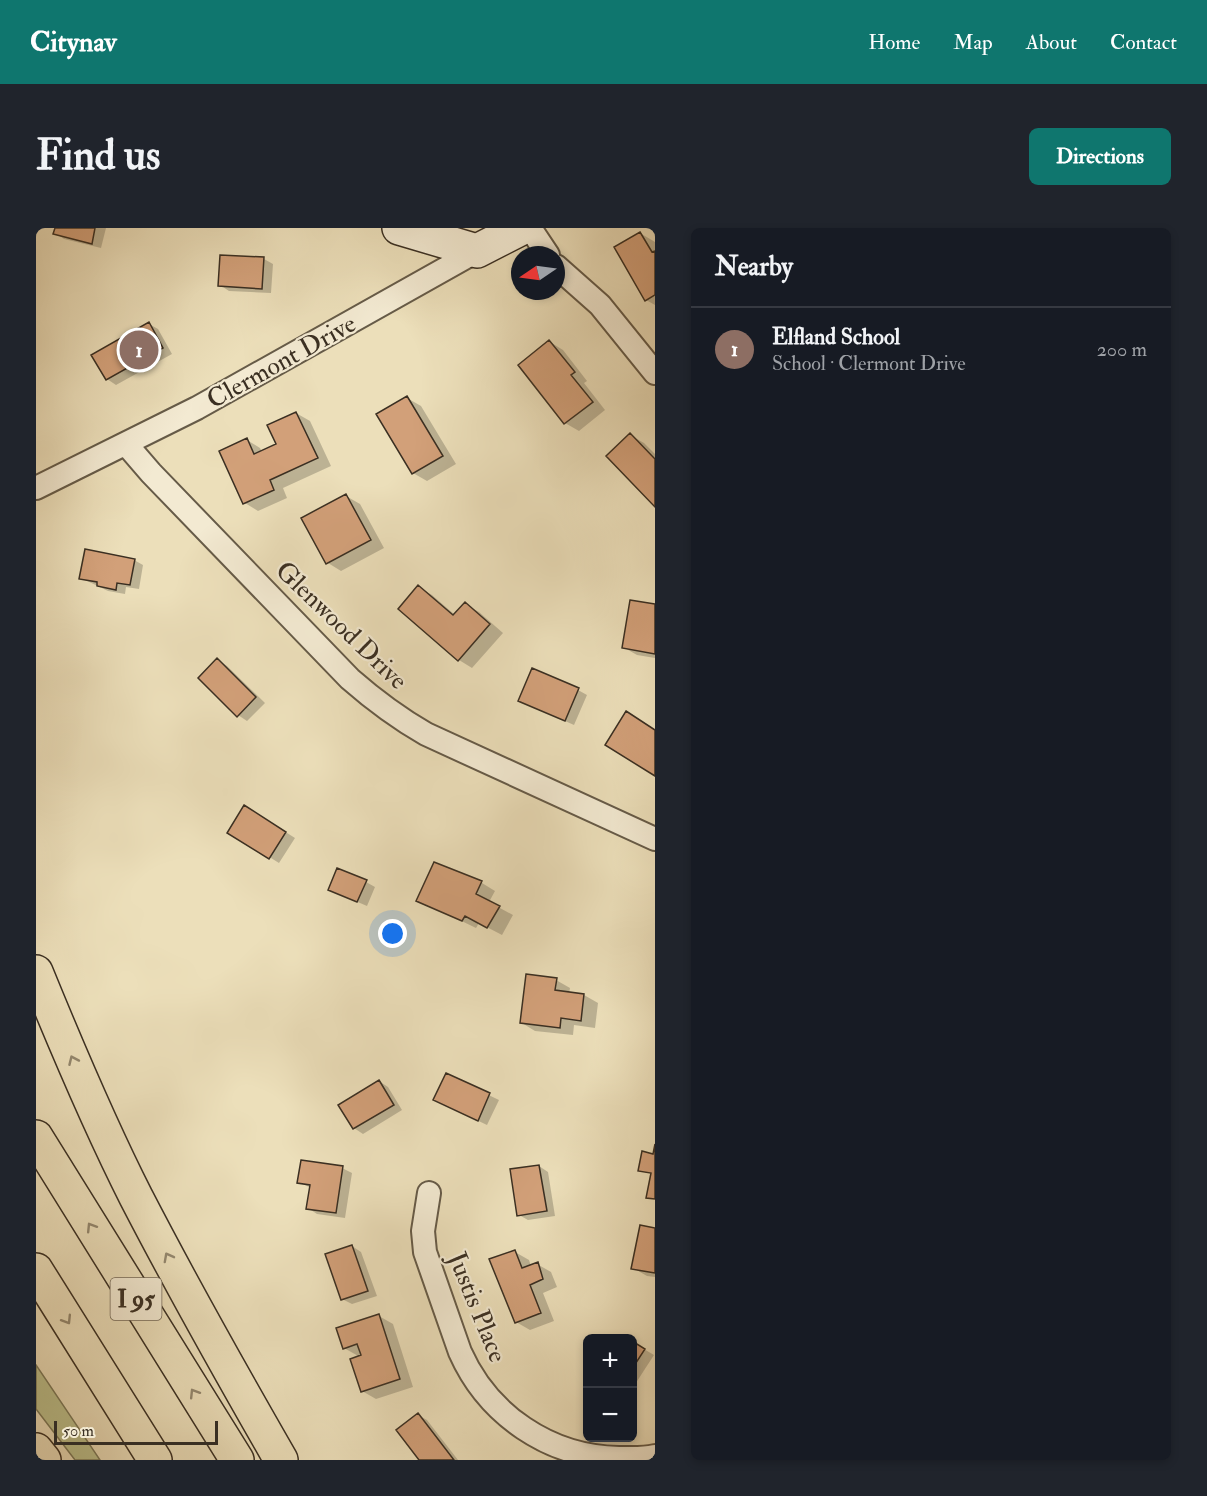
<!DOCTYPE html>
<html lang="en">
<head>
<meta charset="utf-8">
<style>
	:root { --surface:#171b24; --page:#20242c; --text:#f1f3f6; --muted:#9ea1a6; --line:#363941; --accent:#0f766e }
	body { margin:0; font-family:"IM FELL Double Pica",serif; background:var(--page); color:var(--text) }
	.controls { position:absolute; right:18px; bottom:18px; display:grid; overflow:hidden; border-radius:9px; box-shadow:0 3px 9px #0003 }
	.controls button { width:54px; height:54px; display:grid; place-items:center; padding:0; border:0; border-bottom:2px solid var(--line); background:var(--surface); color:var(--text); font:30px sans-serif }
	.compass { position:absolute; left:475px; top:18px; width:54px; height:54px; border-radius:50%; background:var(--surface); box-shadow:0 3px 9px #0003; rotate:257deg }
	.scale { position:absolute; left:18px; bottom:15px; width:164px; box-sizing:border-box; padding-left:6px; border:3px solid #3a2f22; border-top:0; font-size:16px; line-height:21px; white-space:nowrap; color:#3a2f22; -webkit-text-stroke:4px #f3ead2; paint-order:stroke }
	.you { position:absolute; left:357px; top:706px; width:21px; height:21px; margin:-15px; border:4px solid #fff; border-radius:50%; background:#1a73e8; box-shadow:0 0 0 9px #1a73e833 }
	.badge { display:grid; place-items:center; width:39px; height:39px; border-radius:50%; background:var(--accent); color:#fff; font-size:20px; font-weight:700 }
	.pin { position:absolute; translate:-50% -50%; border:3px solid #fff; box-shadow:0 2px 6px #0006 }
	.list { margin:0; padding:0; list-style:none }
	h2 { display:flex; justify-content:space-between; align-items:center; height:78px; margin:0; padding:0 24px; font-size:26px }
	h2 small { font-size:20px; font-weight:400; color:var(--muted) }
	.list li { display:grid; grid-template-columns:39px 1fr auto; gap:18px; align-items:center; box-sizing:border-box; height:84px; padding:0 24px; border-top:2px solid var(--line) }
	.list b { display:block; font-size:22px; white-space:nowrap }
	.list p { margin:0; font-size:20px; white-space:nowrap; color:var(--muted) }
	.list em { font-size:20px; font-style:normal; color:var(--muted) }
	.map { position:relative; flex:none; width:619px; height:1232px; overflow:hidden; border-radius:9px }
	header { display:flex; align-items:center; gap:36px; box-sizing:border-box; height:84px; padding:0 30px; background:var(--accent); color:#fff }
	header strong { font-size:28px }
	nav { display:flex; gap:33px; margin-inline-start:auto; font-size:21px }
	.intro { display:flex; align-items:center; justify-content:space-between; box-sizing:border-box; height:144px; padding:0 36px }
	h1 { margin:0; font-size:42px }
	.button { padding:15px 27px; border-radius:9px; background:var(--accent); color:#fff; font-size:21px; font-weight:700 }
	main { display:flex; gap:36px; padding:0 36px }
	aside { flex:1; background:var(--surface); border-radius:9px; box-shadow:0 3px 9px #0003 }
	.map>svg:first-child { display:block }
	.green { fill:#bcc18d; stroke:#7b7858; stroke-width:1.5 }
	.shadow { fill:#0003 }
	.building { fill:#d2a079; stroke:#3a2f22; stroke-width:1.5 }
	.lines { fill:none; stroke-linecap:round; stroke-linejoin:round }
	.street-casing { stroke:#665b48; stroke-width:26 }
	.secondary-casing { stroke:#3a2f22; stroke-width:36 }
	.highway-casing { stroke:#3a2f22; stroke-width:36 }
	.street { stroke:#f3ead2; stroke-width:22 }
	.secondary { stroke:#f3ead2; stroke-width:33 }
	.highway { stroke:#ecdfba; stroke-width:33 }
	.oneway { stroke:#93876e }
	.labels { text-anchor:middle; stroke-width:4.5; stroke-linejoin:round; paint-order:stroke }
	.shield { fill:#f3ead2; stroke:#726757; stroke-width:1.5 }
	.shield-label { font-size:24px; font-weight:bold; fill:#3a2f22 }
	.street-label { font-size:26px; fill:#3a2f22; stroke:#f3ead2 }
</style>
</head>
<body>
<header>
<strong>Citynav</strong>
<nav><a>Home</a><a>Map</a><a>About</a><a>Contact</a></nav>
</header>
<div class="intro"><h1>Find us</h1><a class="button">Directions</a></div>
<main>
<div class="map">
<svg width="619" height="1232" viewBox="0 0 619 1232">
	<rect width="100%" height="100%" fill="#ecdfba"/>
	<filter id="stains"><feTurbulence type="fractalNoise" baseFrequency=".00333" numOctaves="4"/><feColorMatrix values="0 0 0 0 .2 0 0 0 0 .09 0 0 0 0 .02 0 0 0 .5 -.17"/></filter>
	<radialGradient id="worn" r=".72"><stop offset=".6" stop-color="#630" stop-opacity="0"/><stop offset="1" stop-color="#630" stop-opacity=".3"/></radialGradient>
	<path class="green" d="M 0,1137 L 64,1232 L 39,1232 L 0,1181 Z"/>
	<path class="shadow" d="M 20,0 L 70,0 L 65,20 L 28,11 L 19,5 Z
		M 604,5 L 619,14 L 619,77 L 610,72 Z
		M 228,31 L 237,36 L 235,65 L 193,63 L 184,57 Z
		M 113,96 L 122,101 L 136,126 L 80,157 L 71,151 Z
		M 514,114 L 527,122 L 551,153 L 548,155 L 569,182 L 543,203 L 529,195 Z
		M 371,170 L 385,178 L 420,236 L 391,253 L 377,245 Z
		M 260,185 L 274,193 L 295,238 L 247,260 L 251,270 L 222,283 L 209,275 L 211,212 L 224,220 L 226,224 L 242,216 Z
		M 594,207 L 608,215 L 619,226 L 619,277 Z
		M 310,268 L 324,276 L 348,320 L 305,343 L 292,335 L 267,291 Z
		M 98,332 L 107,337 L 103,361 L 90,359 L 89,366 L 72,363 L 45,350 Z
		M 382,359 L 396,367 L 419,387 L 429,376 L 443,384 L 467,405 L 436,440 L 423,432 Z
		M 619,377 L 619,430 L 601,427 L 587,419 Z
		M 182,432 L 191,438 L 229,475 L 211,493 L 202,487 Z
		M 542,462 L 551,467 L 538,497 L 493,477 Z
		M 218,584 L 259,610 L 243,635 L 193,604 Z
		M 398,636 L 446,655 L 459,663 L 453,674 L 477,687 L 466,707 L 443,695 L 440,700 L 382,672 Z
		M 330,654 L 339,659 L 331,678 L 303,666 Z
		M 520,752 L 534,760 L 533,766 L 548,767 L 562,775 L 559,800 L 538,797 L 537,807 L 499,803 L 486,795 Z
		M 411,847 L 463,872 L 451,897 L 409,877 Z
		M 343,853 L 352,859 L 366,882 L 327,906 L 318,900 Z
		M 503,938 L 512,944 L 519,988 L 492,992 L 483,987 Z
		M 306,940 L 316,945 L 309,990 L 281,986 L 272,980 L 275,960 L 263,954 Z
		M 619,1001 L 619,1049 L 611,1048 L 597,1040 Z
		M 316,1018 L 325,1024 L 341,1068 L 316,1076 L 306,1071 Z
		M 479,1024 L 493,1032 L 495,1038 L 501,1036 L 515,1044 L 521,1059 L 507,1065 L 518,1093 L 494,1102 L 480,1094 Z
		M 343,1088 L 357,1096 L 377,1159 L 340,1171 L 326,1163 L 324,1129 L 308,1120 Z
		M 596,1114 L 618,1127 L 596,1161 Z
		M 382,1187 L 391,1192 L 422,1232 L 385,1232 Z"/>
	<path class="building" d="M 19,0 L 59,0 L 56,16 L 17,6 Z
		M 604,4 L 616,24 L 619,23 L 619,67 L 609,73 L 578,19 Z
		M 184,27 L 228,29 L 226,61 L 182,58 Z
		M 113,94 L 127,120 L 70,152 L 55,127 Z
		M 513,112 L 539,144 L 535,147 L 557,174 L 528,196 L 482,137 Z
		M 371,168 L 407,228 L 376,246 L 340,186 Z
		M 260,184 L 282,230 L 234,252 L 238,262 L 207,276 L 183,223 L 211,210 L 218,226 L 240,216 L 231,197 Z
		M 594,205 L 619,231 L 619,279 L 570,228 Z
		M 310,266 L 335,312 L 290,336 L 265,290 Z
		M 49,321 L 99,331 L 94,357 L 81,355 L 80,362 L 61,358 L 61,354 L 43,351 Z
		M 382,357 L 417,387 L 429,374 L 454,396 L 422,433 L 362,381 Z
		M 594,372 L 619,376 L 619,426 L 586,420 Z
		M 181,430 L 220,469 L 201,489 L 162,450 Z
		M 496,440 L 543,460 L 529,493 L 482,473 Z
		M 590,483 L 619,502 L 619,548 L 569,517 Z
		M 208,577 L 250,604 L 233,631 L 191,605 Z
		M 398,634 L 446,653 L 440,666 L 464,678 L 451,700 L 429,688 L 426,693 L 380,673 Z
		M 301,640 L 331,652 L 321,674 L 292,662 Z
		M 490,746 L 521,750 L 519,762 L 548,766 L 545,793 L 525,790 L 524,800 L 484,795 Z
		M 410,845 L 454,865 L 442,893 L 397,872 Z
		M 343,852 L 358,877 L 317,901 L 302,877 Z
		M 619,916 L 619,971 L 610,970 L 615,945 L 602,943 L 606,923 L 617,926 Z
		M 265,932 L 307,938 L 300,985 L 270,981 L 274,957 L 261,955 Z
		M 503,937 L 511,983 L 481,988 L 474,941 Z
		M 604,997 L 619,1000 L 619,1045 L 595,1041 Z
		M 316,1017 L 332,1063 L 305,1072 L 289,1026 Z
		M 479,1022 L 486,1040 L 502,1034 L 507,1051 L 494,1057 L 505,1085 L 479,1095 L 453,1031 Z
		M 343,1086 L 364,1151 L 325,1164 L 314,1131 L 325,1127 L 321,1116 L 307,1121 L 300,1100 Z
		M 596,1113 L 609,1121 L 596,1141 Z
		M 382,1185 L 418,1232 L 383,1232 L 360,1202 Z"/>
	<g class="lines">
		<defs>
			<path id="street" d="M 494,0 L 512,27
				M 520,38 L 564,77 L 619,145
				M 90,216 L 115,245 L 314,451 C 338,472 362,490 390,506 L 619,611
				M 0,260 L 161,180 L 441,23
				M 393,965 L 387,1003 L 389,1024 L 424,1124 C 452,1187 513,1229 583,1230 C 595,1230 607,1231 619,1228"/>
			<path id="secondary" d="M 363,0 L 441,23 L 486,0"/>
			<path id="highway" d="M 0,744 C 31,820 63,896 100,969 C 146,1058 195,1145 245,1232
				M 0,909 L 201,1232
				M 0,1042 L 119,1232
				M 0,1222 L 8,1232"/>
		</defs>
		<use href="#street" class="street-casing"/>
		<use href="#secondary" class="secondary-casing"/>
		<use href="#highway" class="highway-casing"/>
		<use href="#street" class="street"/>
		<use href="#secondary" class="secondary"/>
		<use href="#highway" class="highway"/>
	</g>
	<defs><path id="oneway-chevron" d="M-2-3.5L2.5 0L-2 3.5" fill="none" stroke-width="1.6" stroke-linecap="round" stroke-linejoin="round" transform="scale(1.5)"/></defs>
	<g class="oneway">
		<use href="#oneway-chevron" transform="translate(37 832) rotate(-114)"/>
		<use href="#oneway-chevron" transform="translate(55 999) rotate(-122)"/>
		<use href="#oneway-chevron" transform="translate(132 1029) rotate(-118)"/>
		<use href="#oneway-chevron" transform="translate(31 1092) rotate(58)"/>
		<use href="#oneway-chevron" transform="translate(158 1165) rotate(-122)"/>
	</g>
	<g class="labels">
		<rect class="shield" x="74.5" y="1050" width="51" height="42" rx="4.5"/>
		<g class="shield-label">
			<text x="100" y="1079">I 95</text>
		</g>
		<g class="street-label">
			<text transform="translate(245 133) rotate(-29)" y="9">Clermont Drive</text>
			<text transform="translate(306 397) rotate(44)" y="9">Glenwood Drive</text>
			<text transform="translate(442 1079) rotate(68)" y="9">Justis Place</text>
		</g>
	</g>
	<rect width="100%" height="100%" filter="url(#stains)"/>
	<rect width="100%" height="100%" fill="url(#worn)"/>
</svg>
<div class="controls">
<button>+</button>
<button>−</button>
</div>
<svg class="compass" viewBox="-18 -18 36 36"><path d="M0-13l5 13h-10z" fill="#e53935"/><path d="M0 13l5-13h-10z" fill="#9ea1a6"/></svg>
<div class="scale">50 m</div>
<div class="you"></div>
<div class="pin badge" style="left:103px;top:122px;background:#8d6e63">1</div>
</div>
<aside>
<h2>Nearby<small></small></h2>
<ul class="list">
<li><span class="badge" style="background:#8d6e63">1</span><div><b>Elfland School</b><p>School · Clermont Drive</p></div><em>200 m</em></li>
</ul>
</aside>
</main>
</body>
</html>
